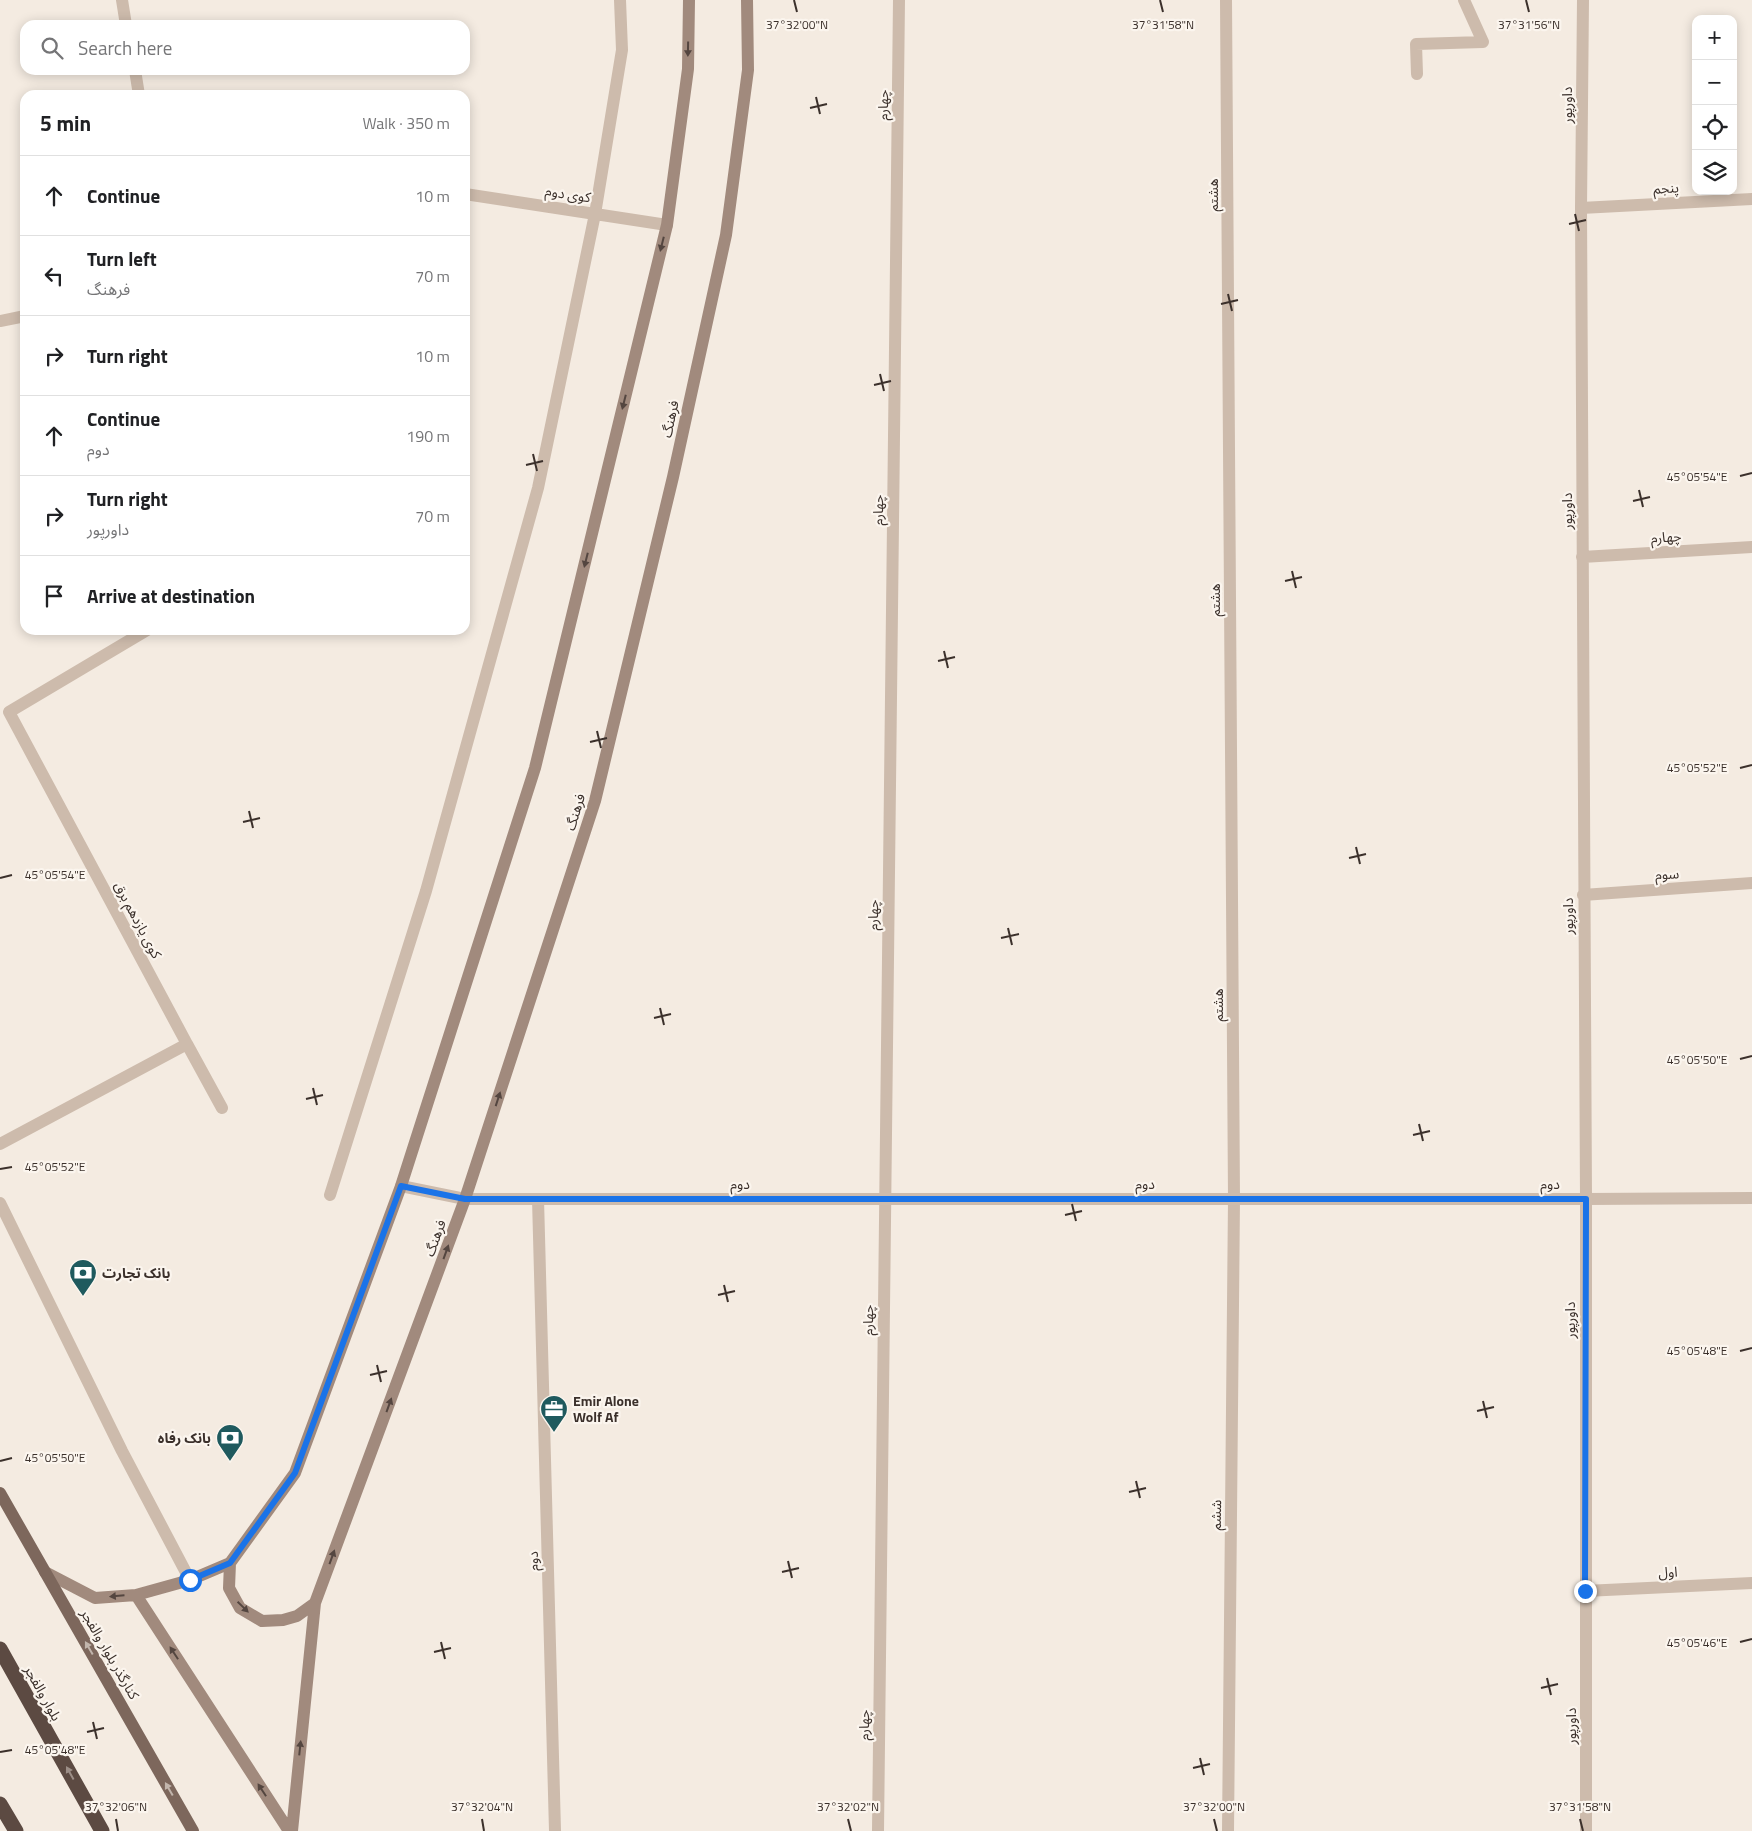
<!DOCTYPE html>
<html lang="en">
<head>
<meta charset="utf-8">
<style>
	:root { --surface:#fff; --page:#f6f6f6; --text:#202124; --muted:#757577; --line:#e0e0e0 }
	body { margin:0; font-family:"Titillium Web","Noto Sans Arabic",sans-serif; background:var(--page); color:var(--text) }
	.controls { position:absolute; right:15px; top:15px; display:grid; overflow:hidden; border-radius:10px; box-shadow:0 2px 12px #0003 }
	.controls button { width:45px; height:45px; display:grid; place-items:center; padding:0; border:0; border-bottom:1px solid var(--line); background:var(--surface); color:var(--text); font:25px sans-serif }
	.stop { position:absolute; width:15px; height:15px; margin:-11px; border:4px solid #1a73e8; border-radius:50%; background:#fff }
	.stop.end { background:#1a73e8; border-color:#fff; box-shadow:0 1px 5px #0008 }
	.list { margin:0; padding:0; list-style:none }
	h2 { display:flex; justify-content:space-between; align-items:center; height:65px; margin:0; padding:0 20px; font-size:21px }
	h2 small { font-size:16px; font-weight:400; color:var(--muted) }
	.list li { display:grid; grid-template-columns:32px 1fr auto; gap:15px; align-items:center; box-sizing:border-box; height:80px; padding:0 20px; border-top:1px solid var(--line) }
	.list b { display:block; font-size:19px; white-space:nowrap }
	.list p { margin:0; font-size:16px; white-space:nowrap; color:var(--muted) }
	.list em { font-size:16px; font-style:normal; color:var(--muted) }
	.icon { flex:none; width:28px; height:28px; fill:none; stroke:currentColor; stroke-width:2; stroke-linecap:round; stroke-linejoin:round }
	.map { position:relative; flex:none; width:1752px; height:1831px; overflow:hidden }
	.search { position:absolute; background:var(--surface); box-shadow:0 2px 12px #0003; left:20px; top:20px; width:450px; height:55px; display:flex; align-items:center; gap:12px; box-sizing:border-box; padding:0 18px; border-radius:15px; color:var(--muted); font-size:19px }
	.panel { position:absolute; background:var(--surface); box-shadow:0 2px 12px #0003; left:20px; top:90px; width:450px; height:545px; border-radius:15px }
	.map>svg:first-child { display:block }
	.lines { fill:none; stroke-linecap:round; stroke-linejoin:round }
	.street { stroke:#cdbbac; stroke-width:12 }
	.secondary { stroke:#a18a7d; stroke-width:12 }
	.primary { stroke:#7d675c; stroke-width:12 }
	.highway { stroke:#5c4a42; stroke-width:15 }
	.oneway { fill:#544640 }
	.oneway2 { fill:#c2b5ac }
	.oneway3 { fill:#9c8e87 }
	.route { stroke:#1a73e8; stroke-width:6 }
	.ticks { fill:none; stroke:#3b302b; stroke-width:2 }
	.labels { text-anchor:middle; stroke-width:4.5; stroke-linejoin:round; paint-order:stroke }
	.street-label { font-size:14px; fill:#3b302b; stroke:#fbf5ee }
	.poi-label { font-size:14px; font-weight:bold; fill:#3b302b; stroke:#fbf5ee; text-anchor:start }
	.ticks-label { font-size:12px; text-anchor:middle; fill:#3b302b; stroke:#fbf5ee; stroke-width:4.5; stroke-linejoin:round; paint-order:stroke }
</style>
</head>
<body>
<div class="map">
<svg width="1752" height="1831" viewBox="0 0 1752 1831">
	<rect width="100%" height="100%" fill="#f4ebe1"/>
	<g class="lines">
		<path class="street" d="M 122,0 L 126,25
			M 1226,0 L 1234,1199 L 1228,1831
			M 1583,0 L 1581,208 L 1586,1199 L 1586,1831
			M 135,70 L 139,95
			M 1417,74 L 1416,44 L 1483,42 L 1464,0
			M 465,194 L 667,225
			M 1581,208 L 1752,199
			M 0,321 L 25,316
			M 1582,557 L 1752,547
			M 1583,895 L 1752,883
			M 187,1044 L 222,1108
			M 0,1144 L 187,1044 L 9,712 L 147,630
			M 401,1186 L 465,1199 L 1586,1199 L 1752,1198
			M 330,1195 L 426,891 L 538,488 L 595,214 L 622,50 L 620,0
			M 538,1199 L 555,1831
			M 0,1203 L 122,1451 L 190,1580
			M 1585,1591 L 1752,1583
			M 878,1831 L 899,0"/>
		<path class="secondary" d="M 230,1563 L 295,1473 L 401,1186 L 535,768 L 667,225 L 688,69 L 689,0
			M 230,1563 L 229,1588 L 240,1608 L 262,1621 L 283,1620 L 297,1616 L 315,1603
			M 45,1572 L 95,1598 L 136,1595 L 190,1580 L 230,1563
			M 136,1595 L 289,1831
			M 292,1831 L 315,1603 L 465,1199 L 595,801 L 673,477 L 726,235 L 748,70 L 747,0"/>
		<path class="primary" d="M 0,1493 L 193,1831"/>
		<path class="highway" d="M 0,1649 L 102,1831
			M 0,1804 L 16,1831"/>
	</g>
	<defs><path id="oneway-solid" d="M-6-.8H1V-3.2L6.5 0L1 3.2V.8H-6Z" transform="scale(1.25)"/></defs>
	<g class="oneway">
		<use href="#oneway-solid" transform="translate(688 49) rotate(91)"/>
		<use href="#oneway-solid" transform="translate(662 244) rotate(104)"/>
		<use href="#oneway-solid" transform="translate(624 402) rotate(104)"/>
		<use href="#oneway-solid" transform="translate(586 560) rotate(104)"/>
		<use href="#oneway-solid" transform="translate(498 1099) rotate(-72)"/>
		<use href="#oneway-solid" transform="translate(446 1252) rotate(-70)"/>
		<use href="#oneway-solid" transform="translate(389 1405) rotate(-70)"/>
		<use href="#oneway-solid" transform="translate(332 1557) rotate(-70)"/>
		<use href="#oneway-solid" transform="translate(117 1596) rotate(175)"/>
		<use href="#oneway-solid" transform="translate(243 1607) rotate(44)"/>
		<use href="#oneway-solid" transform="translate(174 1653) rotate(-123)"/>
		<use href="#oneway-solid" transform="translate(300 1748) rotate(-84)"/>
		<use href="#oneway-solid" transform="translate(262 1790) rotate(-123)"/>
	</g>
	<g class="oneway2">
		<use href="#oneway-solid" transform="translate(89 1648) rotate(-120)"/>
		<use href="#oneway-solid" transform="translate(169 1789) rotate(-120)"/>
	</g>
	<use class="oneway3" href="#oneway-solid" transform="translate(70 1773) rotate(-119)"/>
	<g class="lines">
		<path class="route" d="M 190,1580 L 230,1563 L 295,1473 L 401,1186 L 465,1199 L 1586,1199 L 1585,1591"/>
	</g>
	<path class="ticks" d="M 794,0 L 797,12M 1160,0 L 1163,12M 1526,0 L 1529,12M 816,97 L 820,114M 810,108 L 827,104M 1575,214 L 1579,231M 1569,224 L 1586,220M 1228,294 L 1232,311M 1221,304 L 1238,300M 880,374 L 884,391M 874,385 L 891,381M 533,454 L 537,471M 526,465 L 543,461M 1740,476 L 1752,473M 1639,490 L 1643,507M 1633,501 L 1650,497M 1292,571 L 1296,588M 1285,581 L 1302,577M 944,651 L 948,668M 938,661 L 955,657M 597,731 L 601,748M 590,742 L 607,738M 1740,768 L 1752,765M 249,811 L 253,828M 243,822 L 260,818M 1356,847 L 1360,864M 1349,858 L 1366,854M 0,878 L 12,875M 1008,928 L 1012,945M 1001,938 L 1019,934M 660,1008 L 664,1025M 654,1018 L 671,1014M 1740,1059 L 1752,1056M 313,1088 L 317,1105M 306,1099 L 323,1095M 1419,1124 L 1423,1141M 1413,1135 L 1430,1131M 0,1169 L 12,1167M 1072,1204 L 1076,1221M 1065,1215 L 1082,1211M 724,1285 L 728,1302M 718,1295 L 735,1291M 1740,1351 L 1752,1348M 377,1365 L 381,1382M 370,1375 L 387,1371M 1483,1401 L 1487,1418M 1477,1411 L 1494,1407M 0,1461 L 12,1458M 1136,1481 L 1140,1498M 1129,1492 L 1146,1488M 788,1561 L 792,1578M 782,1572 L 799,1568M 441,1642 L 445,1659M 1740,1642 L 1752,1639M 434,1652 L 451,1648M 1547,1678 L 1551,1695M 1541,1688 L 1558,1684M 93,1722 L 97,1739M 87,1732 L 104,1728M 0,1752 L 12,1750M 1200,1758 L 1204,1775M 1193,1768 L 1210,1764M 116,1819 L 118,1831M 482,1819 L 484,1831M 848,1819 L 851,1831M 1214,1819 L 1217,1831M 1580,1819 L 1583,1831"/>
	<defs>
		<symbol id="bank-pin" viewBox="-11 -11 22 30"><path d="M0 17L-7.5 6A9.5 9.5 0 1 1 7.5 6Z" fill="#1f5a5e" stroke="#fbf5ee"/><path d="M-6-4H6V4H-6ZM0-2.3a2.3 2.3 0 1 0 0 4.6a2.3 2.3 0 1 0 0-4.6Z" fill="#fff"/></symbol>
		<symbol id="office-pin" viewBox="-11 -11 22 30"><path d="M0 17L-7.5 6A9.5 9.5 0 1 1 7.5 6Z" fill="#1f5a5e" stroke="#fbf5ee"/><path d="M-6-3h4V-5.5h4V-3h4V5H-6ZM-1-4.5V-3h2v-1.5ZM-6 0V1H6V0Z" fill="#fff"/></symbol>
	</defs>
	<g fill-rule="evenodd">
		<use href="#bank-pin" x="67" y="1257" width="32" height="43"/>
		<use href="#office-pin" x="538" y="1393" width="32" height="43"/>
		<use href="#bank-pin" x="214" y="1422" width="32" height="43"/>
	</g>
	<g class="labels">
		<g class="street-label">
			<text transform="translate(883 105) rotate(-89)" y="5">چهارم</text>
			<text transform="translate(1567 105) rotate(-90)" y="5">داورپور</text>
			<text transform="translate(1666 188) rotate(-3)" y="5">پنجم</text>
			<text transform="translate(568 194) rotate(9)" y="5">کوی دوم</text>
			<text transform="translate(1213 195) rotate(-90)" y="5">هشتم</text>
			<text transform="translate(670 419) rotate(-78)" y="5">فرهنگ</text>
			<text transform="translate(878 510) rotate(-89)" y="5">چهارم</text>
			<text transform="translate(1567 511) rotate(-90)" y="5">داورپور</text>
			<text transform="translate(1666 537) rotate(-4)" y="5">چهارم</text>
			<text transform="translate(1215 600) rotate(-90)" y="5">هشتم</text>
			<text transform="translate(575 812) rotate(-73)" y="5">فرهنگ</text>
			<text transform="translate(1667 874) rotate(-4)" y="5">سوم</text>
			<text transform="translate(873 915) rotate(-89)" y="5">چهارم</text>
			<text transform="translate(1568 916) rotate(-90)" y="5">داورپور</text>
			<text transform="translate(138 920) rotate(62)" y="5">کوی یازدهم برق</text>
			<text transform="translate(1218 1005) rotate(-90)" y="5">هشتم</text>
			<text x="740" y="1189">دوم</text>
			<text x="1145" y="1189">دوم</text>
			<text x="1550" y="1189">دوم</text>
			<text transform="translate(435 1238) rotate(-70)" y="5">فرهنگ</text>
			<text transform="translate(868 1320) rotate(-89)" y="5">چهارم</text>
			<text transform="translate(1570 1320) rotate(-90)" y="5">داورپور</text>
			<text transform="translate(1216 1515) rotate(-89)" y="5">ششم</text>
			<text transform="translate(533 1561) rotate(-92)" y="5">دوم</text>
			<text transform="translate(1668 1572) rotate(-3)" y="5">اول</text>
			<text transform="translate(110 1654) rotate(60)" y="5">کنارگذر بلوار والفجر</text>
			<text transform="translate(43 1693) rotate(61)" y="5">بلوار والفجر</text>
			<text transform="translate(864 1725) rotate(-89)" y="5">چهارم</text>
			<text transform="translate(1571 1726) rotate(-90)" y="5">داورپور</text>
		</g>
		<g class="poi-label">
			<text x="102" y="1278">بانک تجارت</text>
			<text x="573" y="1406">Emir Alone<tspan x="573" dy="16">Wolf Af</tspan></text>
			<text x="211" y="1443" text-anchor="end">بانک رفاه</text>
		</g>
	</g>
	<g class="ticks-label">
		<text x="797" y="29">37°32'00"N</text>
		<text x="1163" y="29">37°31'58"N</text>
		<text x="1529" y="29">37°31'56"N</text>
		<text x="1697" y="481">45°05'54"E</text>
		<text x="1697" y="772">45°05'52"E</text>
		<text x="55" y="879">45°05'54"E</text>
		<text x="1697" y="1064">45°05'50"E</text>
		<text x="55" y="1171">45°05'52"E</text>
		<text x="1697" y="1355">45°05'48"E</text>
		<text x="55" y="1462">45°05'50"E</text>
		<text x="1697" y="1647">45°05'46"E</text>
		<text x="55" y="1754">45°05'48"E</text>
		<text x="116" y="1811">37°32'06"N</text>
		<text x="482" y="1811">37°32'04"N</text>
		<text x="848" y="1811">37°32'02"N</text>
		<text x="1214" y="1811">37°32'00"N</text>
		<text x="1580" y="1811">37°31'58"N</text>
	</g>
</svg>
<div class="controls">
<button>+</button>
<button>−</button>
<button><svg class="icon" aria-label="locate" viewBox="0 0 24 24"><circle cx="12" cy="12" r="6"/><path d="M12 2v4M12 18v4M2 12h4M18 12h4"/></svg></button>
<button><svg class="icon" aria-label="layers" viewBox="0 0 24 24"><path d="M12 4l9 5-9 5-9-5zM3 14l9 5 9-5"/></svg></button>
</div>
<div class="stop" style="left:190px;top:1580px"></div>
<div class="stop end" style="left:1585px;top:1591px"></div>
<div class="search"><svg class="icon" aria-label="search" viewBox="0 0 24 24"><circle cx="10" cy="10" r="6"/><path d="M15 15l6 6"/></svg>Search here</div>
<section class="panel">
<h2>5 min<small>Walk · 350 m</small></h2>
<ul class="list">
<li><svg class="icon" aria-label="ahead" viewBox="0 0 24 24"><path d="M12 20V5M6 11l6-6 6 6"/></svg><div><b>Continue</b></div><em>10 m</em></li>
<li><svg class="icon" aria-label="left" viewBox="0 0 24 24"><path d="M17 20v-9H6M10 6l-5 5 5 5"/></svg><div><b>Turn left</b><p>فرهنگ</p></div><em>70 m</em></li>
<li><svg class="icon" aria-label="right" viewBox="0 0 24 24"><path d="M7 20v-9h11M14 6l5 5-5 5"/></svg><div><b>Turn right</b></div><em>10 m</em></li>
<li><svg class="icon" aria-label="ahead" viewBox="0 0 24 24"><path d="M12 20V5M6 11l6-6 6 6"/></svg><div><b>Continue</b><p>دوم</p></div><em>190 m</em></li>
<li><svg class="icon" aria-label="right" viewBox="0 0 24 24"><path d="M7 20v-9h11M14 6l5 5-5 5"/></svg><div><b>Turn right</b><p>داورپور</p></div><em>70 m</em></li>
<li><svg class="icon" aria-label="arrive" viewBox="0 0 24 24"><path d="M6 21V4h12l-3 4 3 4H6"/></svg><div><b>Arrive at destination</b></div></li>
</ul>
</section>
</div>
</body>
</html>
